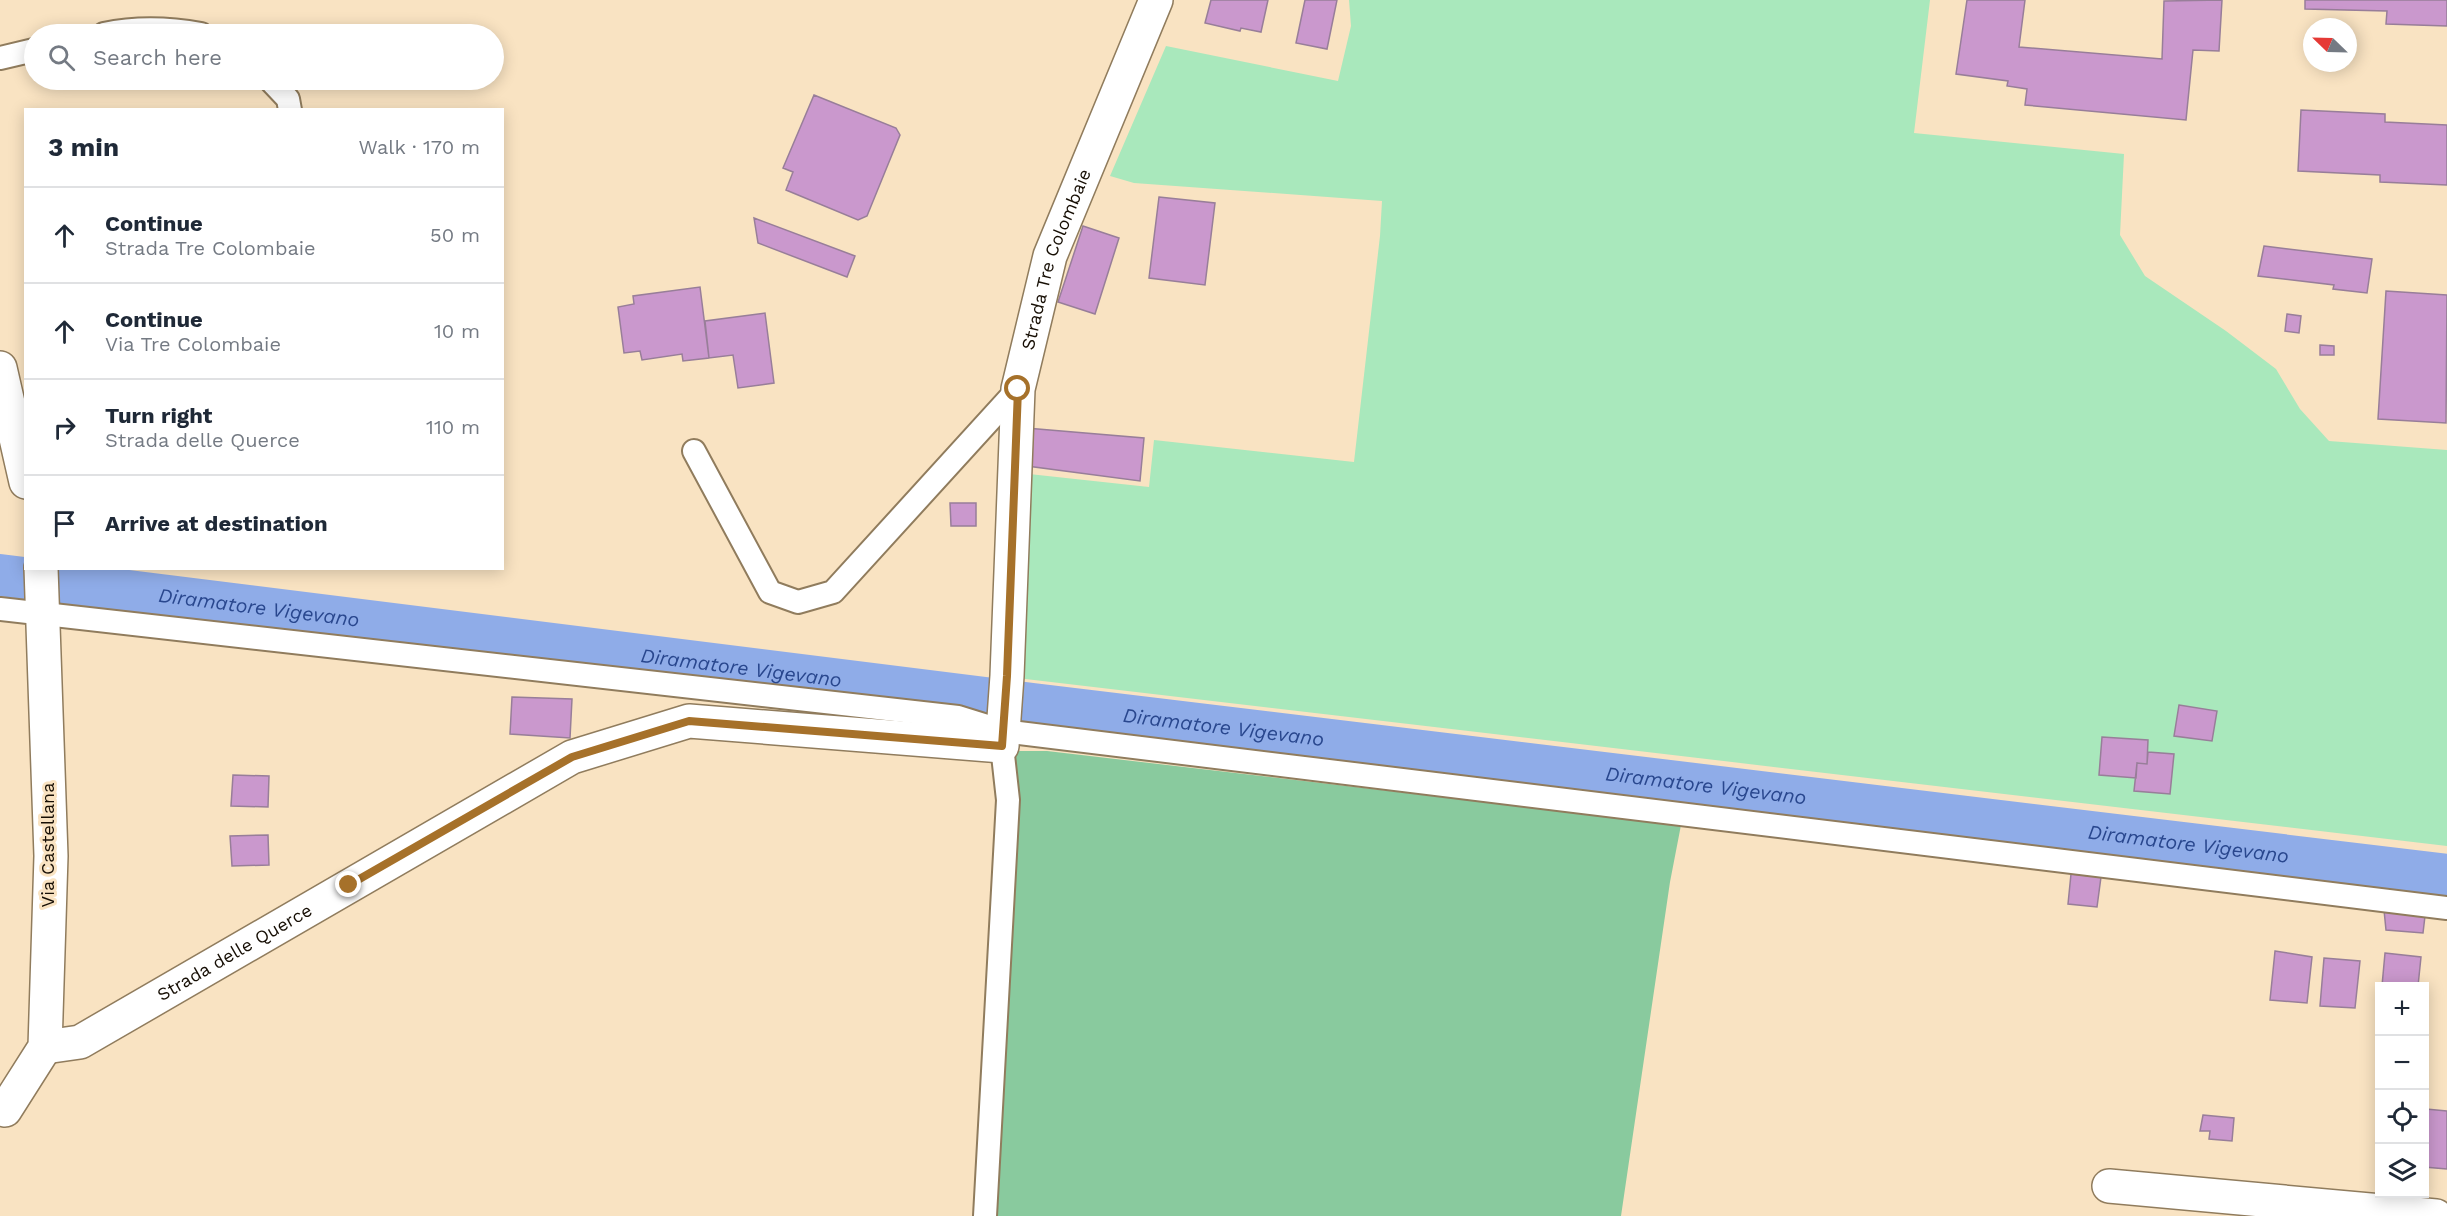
<!DOCTYPE html>
<html lang="en">
<head>
<meta charset="utf-8">
<style>
	:root { --surface:#fff; --page:#f6f6f7; --text:#1f2937; --muted:#747a83; --line:#e0e1e3 }
	body { margin:0; font-family:"Work Sans",sans-serif; background:var(--page); color:var(--text) }
	.controls { position:absolute; right:18px; bottom:18px; display:grid; overflow:hidden; border-radius:0px; box-shadow:0 3px 15px #0003 }
	.controls button { width:54px; height:54px; display:grid; place-items:center; padding:0; border:0; border-bottom:2px solid var(--line); background:var(--surface); color:var(--text); font:30px sans-serif }
	.compass { position:absolute; left:2303px; top:18px; width:54px; height:54px; border-radius:50%; background:var(--surface); box-shadow:0 3px 15px #0003; rotate:293deg }
	.stop { position:absolute; width:18px; height:18px; margin:-14px; border:4px solid #a6712a; border-radius:50%; background:#fff }
	.stop.end { background:#a6712a; border-color:#fff; box-shadow:0 2px 6px #0008 }
	.list { margin:0; padding:0; list-style:none }
	h2 { display:flex; justify-content:space-between; align-items:center; height:78px; margin:0; padding:0 24px; font-size:26px }
	h2 small { font-size:20px; font-weight:400; color:var(--muted) }
	.list li { display:grid; grid-template-columns:39px 1fr auto; gap:18px; align-items:center; box-sizing:border-box; height:96px; padding:0 24px; border-top:2px solid var(--line) }
	.list b { display:block; font-size:22px; white-space:nowrap }
	.list p { margin:0; font-size:20px; white-space:nowrap; color:var(--muted) }
	.list em { font-size:20px; font-style:normal; color:var(--muted) }
	.icon { flex:none; width:33px; height:33px; fill:none; stroke:currentColor; stroke-width:2; stroke-linecap:round; stroke-linejoin:round }
	.map { position:relative; flex:none; width:2447px; height:1216px; overflow:hidden }
	.search { position:absolute; background:var(--surface); box-shadow:0 3px 15px #0003; left:24px; top:24px; width:480px; height:66px; display:flex; align-items:center; gap:15px; box-sizing:border-box; padding:0 21px; border-radius:33px; color:var(--muted); font-size:22px }
	.panel { position:absolute; background:var(--surface); box-shadow:0 3px 15px #0003; left:24px; top:108px; width:480px; height:462px; border-radius:0px }
	.map>svg:first-child { display:block }
	.green { fill:#a9e8bc }
	.forest { fill:#89ca9e }
	.lines { fill:none; stroke-linecap:round; stroke-linejoin:round }
	.canal { stroke:#8face8; stroke-width:42 }
	.building { fill:#ca98cd; stroke:#987e99; stroke-width:1.5 }
	.service-casing { stroke:#907c5d; stroke-width:26 }
	.minor-casing { stroke:#907c5d; stroke-width:36 }
	.service { stroke:#fff; stroke-width:22 }
	.minor { stroke:#fff; stroke-width:33 }
	.route { stroke:#a6712a; stroke-width:8 }
	.labels { text-anchor:middle; stroke-width:6; stroke-linejoin:round; paint-order:stroke }
	.street-label { font-size:18px; fill:#160e04; stroke:#f9e3c2 }
	.water-label { font-size:20px; font-style:italic; fill:#29478e; stroke:#f9e3c2 }
</style>
</head>
<body>
<div class="map">
<svg width="2447" height="1216" viewBox="0 0 2447 1216">
	<rect width="100%" height="100%" fill="#f9e3c2"/>
	<path class="green" d="M 1349,0 L 1930,0 L 1914,133 L 2124,154 L 2120,235 L 2145,276 L 2226,331 L 2276,369 L 2300,409 L 2329,441 L 2447,450 L 2447,846 L 1017,678 L 1029,474 L 1149,487 L 1154,440 L 1354,462 L 1380,236 L 1382,201 L 1134,183 L 1110,176 L 1166,46 L 1338,81 L 1351,26 Z"/>
	<path class="forest" d="M 1016,751 L 1047,751 L 1681,825 L 1670,882 L 1621,1216 L 993,1216 L 1016,807 Z"/>
	<g class="lines">
		<path class="canal" id="s1" d="M 0,575 L 1033,704 L 2447,875"/>
	</g>
	<path class="building" d="M 1211,0 L 1268,0 L 1261,32 L 1241,28 L 1240,31 L 1205,23 Z
		M 1305,0 L 1337,0 L 1327,49 L 1296,43 Z
		M 1967,0 L 2025,0 L 2019,47 L 2162,59 L 2164,1 L 2222,0 L 2219,51 L 2193,50 L 2186,120 L 2025,105 L 2027,89 L 2007,86 L 2008,81 L 1956,74 Z
		M 2305,0 L 2447,0 L 2447,26 L 2386,24 L 2387,11 L 2305,9 Z
		M 814,95 L 896,128 L 900,135 L 867,216 L 858,220 L 786,190 L 793,172 L 783,168 Z
		M 2301,110 L 2385,114 L 2385,122 L 2447,125 L 2447,185 L 2380,182 L 2380,175 L 2298,171 Z
		M 1159,197 L 1215,203 L 1205,285 L 1149,278 Z
		M 754,218 L 855,256 L 847,277 L 758,243 Z
		M 1083,226 L 1119,238 L 1095,314 L 1058,302 Z
		M 2264,246 L 2372,259 L 2367,293 L 2333,289 L 2334,285 L 2258,276 Z
		M 700,287 L 709,358 L 683,361 L 682,354 L 642,360 L 640,351 L 624,353 L 618,307 L 634,304 L 633,296 Z
		M 2386,291 L 2447,295 L 2446,423 L 2378,419 Z
		M 765,313 L 774,383 L 738,388 L 733,355 L 709,358 L 705,321 Z
		M 2287,314 L 2301,316 L 2299,333 L 2285,331 Z
		M 2320,345 L 2334,346 L 2334,355 L 2320,355 Z
		M 1026,428 L 1144,438 L 1140,481 L 1027,466 Z
		M 950,503 L 976,503 L 976,526 L 951,526 Z
		M 512,697 L 572,699 L 570,738 L 510,734 Z
		M 2179,705 L 2217,711 L 2212,741 L 2174,736 Z
		M 2102,737 L 2148,740 L 2147,764 L 2137,763 L 2136,778 L 2099,775 Z
		M 2148,752 L 2174,754 L 2170,794 L 2134,791 L 2137,763 L 2147,764 Z
		M 233,775 L 269,776 L 268,807 L 231,806 Z
		M 268,835 L 269,865 L 232,866 L 230,836 Z
		M 2071,874 L 2101,877 L 2097,907 L 2068,904 Z
		M 2384,910 L 2425,916 L 2423,933 L 2386,930 Z
		M 2275,951 L 2312,957 L 2307,1003 L 2270,1000 Z
		M 2385,953 L 2421,957 L 2418,986 L 2382,986 Z
		M 2324,958 L 2360,961 L 2355,1008 L 2320,1006 Z
		M 2426,1109 L 2447,1111 L 2447,1169 L 2424,1167 L 2424,1110 Z
		M 2203,1115 L 2234,1118 L 2232,1141 L 2209,1139 L 2210,1131 L 2200,1131 Z"/>
	<g class="lines">
		<defs>
			<path id="service" d="M 104,34 C 137,27 168,28 201,34
				M 0,58 L 34,50
				M 270,80 L 288,99 L 290,110
				M 694,451 L 770,592 L 798,602 L 833,592 L 1018,389
				M 0,609 L 958,717 L 1003,731 L 2447,908
				M 985,1216 L 1008,800 L 1002,746"/>
			<g id="minor">
				<path d="M 0,368 L 26,482"/>
				<path id="s2" d="M 45,1047 L 80,1042 L 572,757 L 689,721 L 1002,746 L 1007,676 L 1018,389 L 1050,256 L 1156,0"/>
				<path d="M 5,1110 L 45,1047 L 51,856 L 41,568"/>
				<path d="M 2109,1186 L 2436,1216"/>
			</g>
		</defs>
		<use href="#service" class="service-casing"/>
		<use href="#minor" class="minor-casing"/>
		<use href="#service" class="service"/>
		<use href="#minor" class="minor"/>
	</g>
	<g class="lines">
		<path class="route" d="M 349,885 L 572,757 L 689,721 L 1002,746 L 1007,676 L 1018,389"/>
	</g>
	<g class="labels">
		<g class="street-label">
			<text dy="6" stroke="none"><textPath href="#s2" startOffset="1533">Strada Tre Colombaie</textPath></text>
			<text transform="translate(48 845) rotate(-90)" y="6">Via Castellana</text>
			<text dy="6" stroke="none"><textPath href="#s2" startOffset="214">Strada delle Querce</textPath></text>
		</g>
		<g class="water-label">
			<text dy="7" stroke="none"><textPath href="#s1" startOffset="261">Diramatore Vigevano</textPath></text>
			<text dy="7" stroke="none"><textPath href="#s1" startOffset="747">Diramatore Vigevano</textPath></text>
			<text dy="7" stroke="none"><textPath href="#s1" startOffset="1233">Diramatore Vigevano</textPath></text>
			<text dy="7" stroke="none"><textPath href="#s1" startOffset="1719">Diramatore Vigevano</textPath></text>
			<text dy="7" stroke="none"><textPath href="#s1" startOffset="2205">Diramatore Vigevano</textPath></text>
		</g>
	</g>
</svg>
<div class="controls">
<button>+</button>
<button>−</button>
<button><svg class="icon" aria-label="locate" viewBox="0 0 24 24"><circle cx="12" cy="12" r="6"/><path d="M12 2v4M12 18v4M2 12h4M18 12h4"/></svg></button>
<button><svg class="icon" aria-label="layers" viewBox="0 0 24 24"><path d="M12 4l9 5-9 5-9-5zM3 14l9 5 9-5"/></svg></button>
</div>
<svg class="compass" viewBox="-18 -18 36 36"><path d="M0-13l5 13h-10z" fill="#e53935"/><path d="M0 13l5-13h-10z" fill="#747a83"/></svg>
<div class="stop" style="left:1018px;top:389px"></div>
<div class="stop end" style="left:349px;top:885px"></div>
<div class="search"><svg class="icon" aria-label="search" viewBox="0 0 24 24"><circle cx="10" cy="10" r="6"/><path d="M15 15l6 6"/></svg>Search here</div>
<section class="panel">
<h2>3 min<small>Walk · 170 m</small></h2>
<ul class="list">
<li><svg class="icon" aria-label="ahead" viewBox="0 0 24 24"><path d="M12 20V5M6 11l6-6 6 6"/></svg><div><b>Continue</b><p>Strada Tre Colombaie</p></div><em>50 m</em></li>
<li><svg class="icon" aria-label="ahead" viewBox="0 0 24 24"><path d="M12 20V5M6 11l6-6 6 6"/></svg><div><b>Continue</b><p>Via Tre Colombaie</p></div><em>10 m</em></li>
<li><svg class="icon" aria-label="right" viewBox="0 0 24 24"><path d="M7 20v-9h11M14 6l5 5-5 5"/></svg><div><b>Turn right</b><p>Strada delle Querce</p></div><em>110 m</em></li>
<li><svg class="icon" aria-label="arrive" viewBox="0 0 24 24"><path d="M6 21V4h12l-3 4 3 4H6"/></svg><div><b>Arrive at destination</b></div></li>
</ul>
</section>
</div>
</body>
</html>
